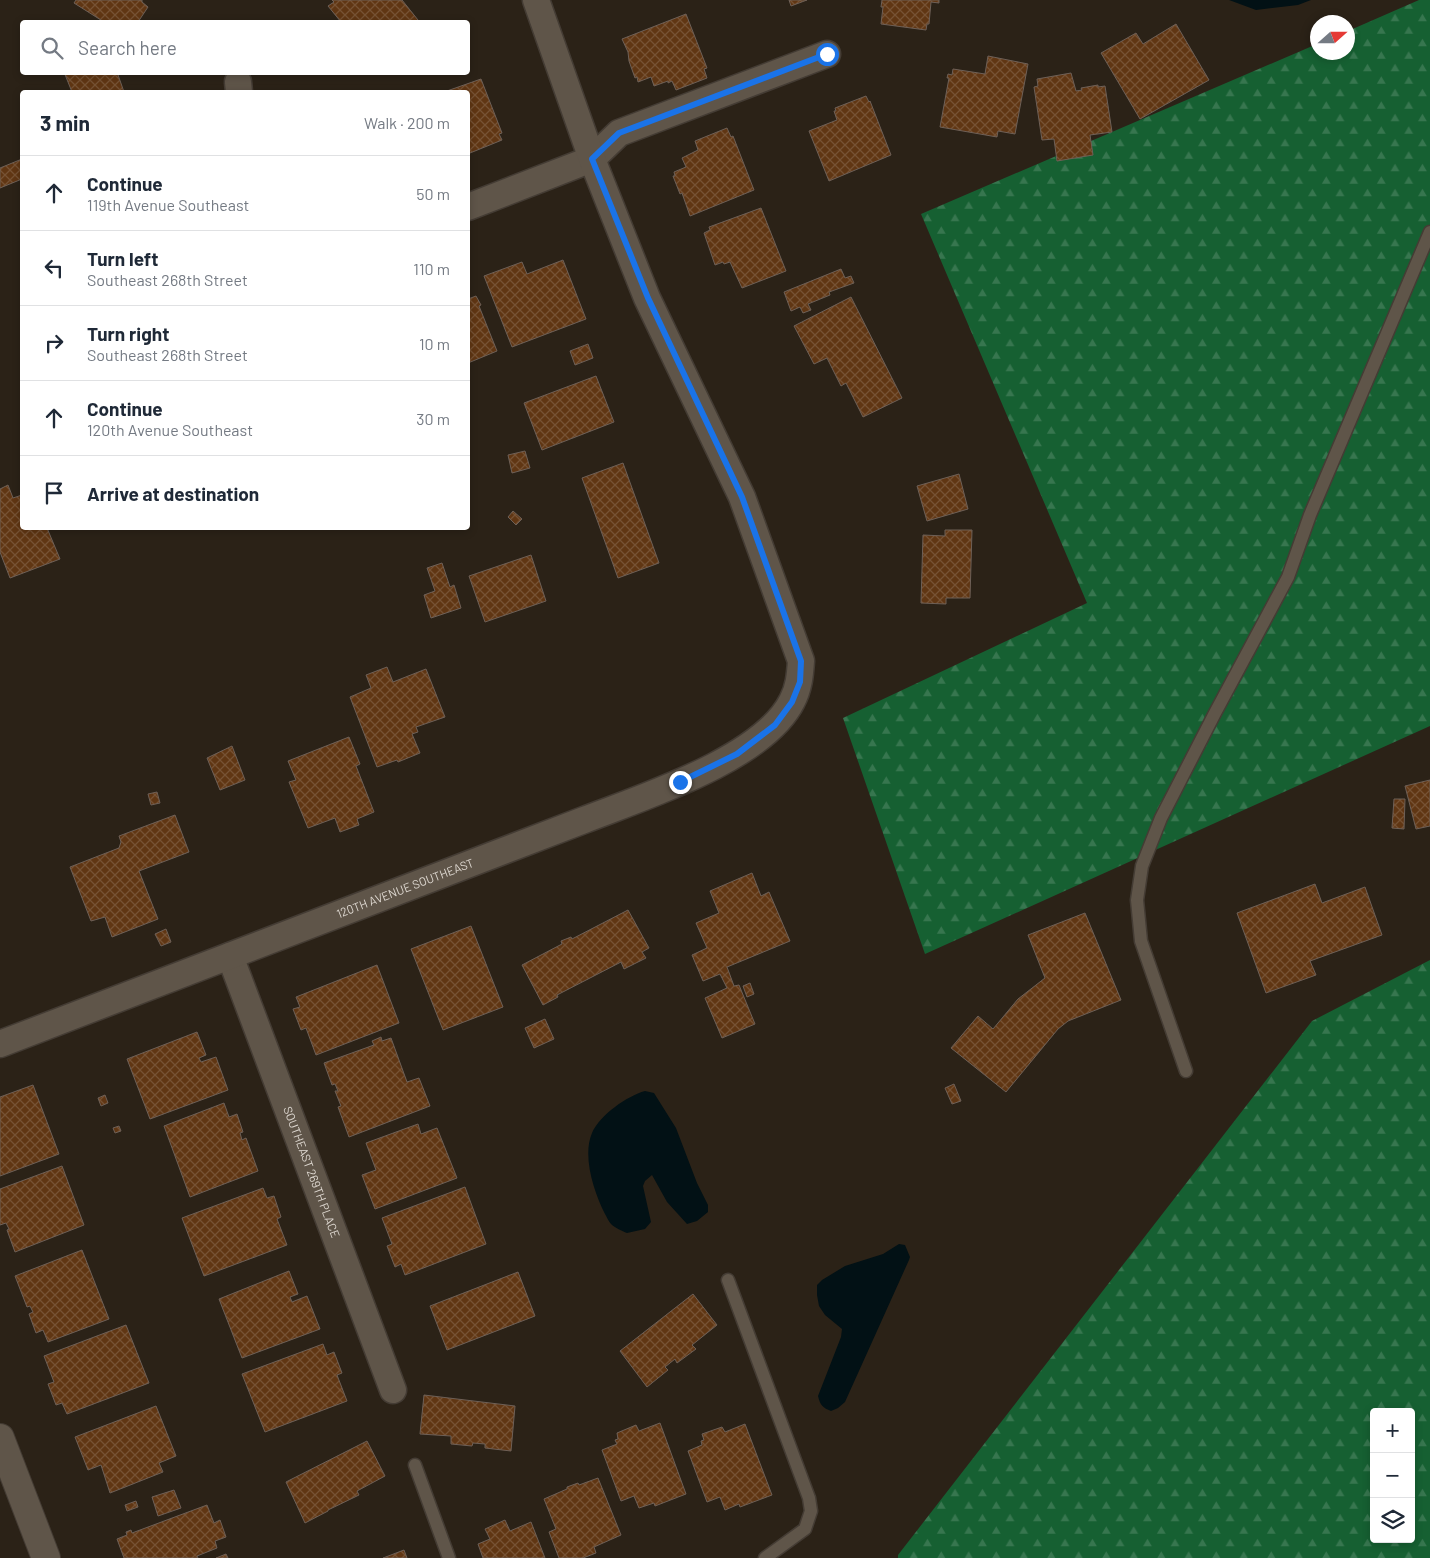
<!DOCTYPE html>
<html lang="en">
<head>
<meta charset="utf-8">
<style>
	:root { --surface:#fff; --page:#f6f6f7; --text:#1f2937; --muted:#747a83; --line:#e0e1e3 }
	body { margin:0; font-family:Barlow,sans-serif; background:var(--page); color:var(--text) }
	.controls { position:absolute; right:15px; bottom:15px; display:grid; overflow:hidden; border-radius:5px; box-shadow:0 2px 8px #0003 }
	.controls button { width:45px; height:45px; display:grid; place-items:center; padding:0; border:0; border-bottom:1px solid var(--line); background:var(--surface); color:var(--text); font:25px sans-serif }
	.compass { position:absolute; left:1310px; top:15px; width:45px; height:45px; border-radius:50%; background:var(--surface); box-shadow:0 2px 8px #0003; rotate:69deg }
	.stop { position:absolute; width:15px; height:15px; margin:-11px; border:4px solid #1a73e8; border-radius:50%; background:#fff }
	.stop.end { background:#1a73e8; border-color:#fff; box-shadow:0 1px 5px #0008 }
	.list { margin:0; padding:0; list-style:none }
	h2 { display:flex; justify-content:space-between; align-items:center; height:65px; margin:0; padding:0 20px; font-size:21px }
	h2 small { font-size:16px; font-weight:400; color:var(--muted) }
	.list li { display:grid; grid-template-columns:32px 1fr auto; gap:15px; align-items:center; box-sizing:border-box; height:75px; padding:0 20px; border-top:1px solid var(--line) }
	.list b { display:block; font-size:19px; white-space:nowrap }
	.list p { margin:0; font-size:16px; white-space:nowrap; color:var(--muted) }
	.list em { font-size:16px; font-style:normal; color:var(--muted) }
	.icon { flex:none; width:28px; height:28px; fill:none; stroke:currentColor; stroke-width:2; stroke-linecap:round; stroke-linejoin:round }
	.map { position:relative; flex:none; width:1430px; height:1558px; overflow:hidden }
	.search { position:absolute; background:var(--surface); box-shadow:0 2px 8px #0003; left:20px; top:20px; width:450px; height:55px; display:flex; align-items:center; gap:12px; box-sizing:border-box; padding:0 18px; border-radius:5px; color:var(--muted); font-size:19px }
	.panel { position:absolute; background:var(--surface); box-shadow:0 2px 8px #0003; left:20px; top:90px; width:450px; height:440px; border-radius:5px }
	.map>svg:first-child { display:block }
	.forest { fill:url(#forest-firs); fill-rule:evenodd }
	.water { fill:#021115 }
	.building { fill:url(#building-cross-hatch); stroke:#6e6057 }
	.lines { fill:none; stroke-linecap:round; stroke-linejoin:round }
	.service-casing { stroke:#443c34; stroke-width:15 }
	.minor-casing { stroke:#443c34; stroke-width:29 }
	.tertiary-casing { stroke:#443c34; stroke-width:30 }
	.service { stroke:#5f5549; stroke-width:12 }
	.minor { stroke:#5f5549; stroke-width:26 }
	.tertiary { stroke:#5f5549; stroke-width:28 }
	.route { stroke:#1a73e8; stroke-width:6 }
	.labels { text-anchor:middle; stroke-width:4; stroke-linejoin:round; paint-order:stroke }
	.street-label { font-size:12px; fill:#ded8d1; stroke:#2b2217 }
</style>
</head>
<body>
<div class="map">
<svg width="1430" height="1558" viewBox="0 0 1430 1558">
	<defs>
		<pattern id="forest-firs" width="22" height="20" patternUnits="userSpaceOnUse" patternTransform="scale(1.25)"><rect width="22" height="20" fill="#166032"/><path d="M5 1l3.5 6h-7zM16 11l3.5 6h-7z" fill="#37764f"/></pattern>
		<pattern id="building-cross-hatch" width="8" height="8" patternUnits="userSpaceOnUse" patternTransform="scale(1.25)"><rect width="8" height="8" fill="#603613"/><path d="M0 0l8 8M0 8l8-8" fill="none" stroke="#765234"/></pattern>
	</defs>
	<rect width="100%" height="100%" fill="#2b2217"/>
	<path class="forest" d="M 1419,0 L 1430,0 L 1430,726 L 925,954 L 843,718 L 1087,603 L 921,214 L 1317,44 L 1318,52 L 1348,52 L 1348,31 Z
		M 1430,960 L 1430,1558 L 898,1558 L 898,1555 L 1312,1021 ZM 1374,1412 L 1411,1412 L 1411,1539 L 1374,1539 Z"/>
	<path class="water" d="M 1229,0 L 1311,0 L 1298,5 L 1256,10 Z
		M 645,1091 L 654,1093 L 676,1128 L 697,1183 L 708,1205 L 708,1212 L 697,1221 L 687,1224 L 667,1202 L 652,1175 L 645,1181 L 643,1186 L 651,1222 L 645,1229 L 627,1233 C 622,1231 615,1228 611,1224 C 608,1221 607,1217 605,1214 C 594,1192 582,1156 592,1133 C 600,1115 627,1096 645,1091 Z
		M 899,1244 L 905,1245 L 910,1257 L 909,1260 L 845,1402 L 838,1408 L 831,1411 C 823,1408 820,1405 818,1396 L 841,1337 L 842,1329 L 825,1315 L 819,1306 L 817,1295 L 817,1285 L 822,1280 L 845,1266 L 883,1254 Z"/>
	<path class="building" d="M 76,0 L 142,0 L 142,2 L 148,7 L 138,22 L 104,22 L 74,3 Z
		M 332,0 L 402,0 L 418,20 L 414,22 L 341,22 L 328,6 L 334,2 Z
		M 789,0 L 807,0 L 791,6 Z
		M 882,0 L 939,0 L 939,3 L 931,2 L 929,24 L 927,24 L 926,30 L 881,24 L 883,7 L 881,7 Z
		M 686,14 L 707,68 L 704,69 L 707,78 L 676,90 L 672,81 L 668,83 L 668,81 L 654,86 L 651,77 L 638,82 L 637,77 L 635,78 L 629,61 L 628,52 L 622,39 Z
		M 1176,24 L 1209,80 L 1140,119 L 1101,53 L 1136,33 L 1143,44 Z
		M 988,56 L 1028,64 L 1015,134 L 998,131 L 997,137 L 940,127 L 949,78 L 947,78 L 948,74 L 952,75 L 953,69 L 985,74 Z
		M 64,72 L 117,72 L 124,92 L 72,92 Z
		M 1071,73 L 1076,91 L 1082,90 L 1081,88 L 1098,85 L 1098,87 L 1105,86 L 1112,132 L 1090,135 L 1093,155 L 1057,161 L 1054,139 L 1042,140 L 1034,87 L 1038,86 L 1037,79 Z
		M 481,79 L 502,133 L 499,134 L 502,140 L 470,153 L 468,148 L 468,92 L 444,92 Z
		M 866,96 L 869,102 L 870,101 L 891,155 L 829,181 L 809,131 L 837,120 L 834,111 L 836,111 L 835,108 Z
		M 727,128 L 731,137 L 733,136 L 754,190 L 690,216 L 682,193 L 680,194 L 673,176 L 675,176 L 674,172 L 686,167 L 682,158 L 698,150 L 695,141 Z
		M 22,159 L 22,179 L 0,188 L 0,168 Z
		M 761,208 L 786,271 L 742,288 L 730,262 L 724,264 L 723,262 L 715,265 L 704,233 L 710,230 L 709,227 Z
		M 563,260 L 586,319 L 512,347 L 484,276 L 522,262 L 527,274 Z
		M 841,269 L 845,278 L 851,276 L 854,283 L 829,292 L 830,295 L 808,304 L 811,310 L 803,313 L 800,307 L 791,311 L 784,292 Z
		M 476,296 L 481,305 L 479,306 L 497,351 L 468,363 L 468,299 Z
		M 851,297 L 902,398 L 863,417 L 846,383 L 841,386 L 827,358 L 814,364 L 794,326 Z
		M 588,344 L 593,358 L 575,365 L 570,351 Z
		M 596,376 L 614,422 L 542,450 L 524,403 Z
		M 525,451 L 530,468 L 512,473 L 508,455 Z
		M 623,463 L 659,563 L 618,578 L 582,478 Z
		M 959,474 L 968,509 L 927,521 L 917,486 Z
		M 8,485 L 13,498 L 22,495 L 22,528 L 47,528 L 60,559 L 10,578 L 0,552 L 0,489 Z
		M 513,511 L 522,519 L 516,525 L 508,517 Z
		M 945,530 L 972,530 L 970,598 L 946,598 L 946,604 L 921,603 L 923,535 L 945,536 Z
		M 531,555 L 546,601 L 485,622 L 469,576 Z
		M 442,563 L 450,587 L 454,585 L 461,608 L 431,618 L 424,595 L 435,591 L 427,568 Z
		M 387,667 L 393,682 L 426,669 L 445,717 L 416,727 L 418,732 L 412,734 L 420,753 L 398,762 L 397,760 L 377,767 L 350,697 L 371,688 L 366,675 Z
		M 349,737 L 360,764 L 356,766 L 374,812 L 357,819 L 359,825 L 340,832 L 335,818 L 308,828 L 289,782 L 296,780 L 288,761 Z
		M 232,746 L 245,780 L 220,790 L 207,758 Z
		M 1430,780 L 1430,826 L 1416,829 L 1405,786 Z
		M 157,792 L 160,803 L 151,805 L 148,794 Z
		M 1394,799 L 1405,799 L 1404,829 L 1392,828 Z
		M 175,815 L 189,852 L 139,871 L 158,919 L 112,937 L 105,917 L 91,921 L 70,867 L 119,848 L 121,842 L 119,836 Z
		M 752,873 L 761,896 L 769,892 L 790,941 L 727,967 L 734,986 L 739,985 L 755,1024 L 722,1038 L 705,998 L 727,988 L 720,974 L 703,981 L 692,955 L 707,948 L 696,923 L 719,913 L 710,891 Z
		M 1315,884 L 1322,903 L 1365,887 L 1382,935 L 1310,961 L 1316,975 L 1266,993 L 1237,913 Z
		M 628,910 L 649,948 L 642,952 L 646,958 L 624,969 L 621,962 L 557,995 L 558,997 L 543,1005 L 522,965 L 562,944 L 561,941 L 571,937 L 572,939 Z
		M 1085,913 L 1121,1000 L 1068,1021 L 1058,1029 L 1006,1092 L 951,1048 L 978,1016 L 993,1029 L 1018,999 L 1045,978 L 1028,935 Z
		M 471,926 L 503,1007 L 443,1030 L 411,949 Z
		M 166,929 L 171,942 L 161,946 L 155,934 Z
		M 377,965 L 399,1023 L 316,1055 L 306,1028 L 301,1030 L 293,1009 L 300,1007 L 296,997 Z
		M 750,983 L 754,994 L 747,997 L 743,986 Z
		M 545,1019 L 554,1039 L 534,1048 L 525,1028 Z
		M 197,1032 L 206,1055 L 199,1058 L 201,1062 L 216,1057 L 228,1090 L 150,1119 L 127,1059 Z
		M 381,1037 L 382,1041 L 391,1038 L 407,1082 L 419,1078 L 430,1106 L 349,1137 L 338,1107 L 341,1106 L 335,1091 L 338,1091 L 335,1084 L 332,1085 L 324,1063 L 374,1045 L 372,1041 Z
		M 954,1084 L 961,1101 L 952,1104 L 945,1088 Z
		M 33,1085 L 59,1154 L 0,1176 L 0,1097 Z
		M 105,1095 L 108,1103 L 101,1106 L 98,1098 Z
		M 224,1103 L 229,1117 L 237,1114 L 243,1132 L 240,1133 L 242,1140 L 246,1138 L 258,1171 L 190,1197 L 164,1126 Z
		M 418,1124 L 421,1134 L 437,1128 L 457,1178 L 375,1209 L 362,1175 L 376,1170 L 366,1143 Z
		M 119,1126 L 121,1131 L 115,1133 L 113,1128 Z
		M 62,1166 L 84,1225 L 15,1252 L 7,1230 L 9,1229 L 6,1223 L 0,1225 L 0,1189 Z
		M 465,1187 L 486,1244 L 405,1275 L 401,1264 L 395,1267 L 387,1246 L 392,1244 L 382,1218 Z
		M 263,1188 L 267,1198 L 274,1196 L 281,1217 L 277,1219 L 287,1245 L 204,1276 L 182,1218 Z
		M 82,1250 L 109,1319 L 48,1342 L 43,1330 L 36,1333 L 29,1314 L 33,1312 L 30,1306 L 27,1307 L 15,1276 Z
		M 289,1271 L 298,1294 L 290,1297 L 292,1302 L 307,1296 L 320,1329 L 242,1358 L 219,1299 Z
		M 518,1272 L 535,1316 L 447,1350 L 430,1306 Z
		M 693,1294 L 717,1325 L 692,1345 L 696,1349 L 677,1363 L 675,1359 L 665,1367 L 668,1370 L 647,1387 L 620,1351 Z
		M 126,1325 L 149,1383 L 67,1414 L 62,1403 L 56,1405 L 48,1384 L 54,1382 L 44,1356 Z
		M 323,1344 L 327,1355 L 334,1352 L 342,1373 L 337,1375 L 347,1401 L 265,1432 L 242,1374 Z
		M 424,1395 L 515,1406 L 511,1451 L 485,1448 L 485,1444 L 473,1443 L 472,1446 L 451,1444 L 451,1436 L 420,1434 Z
		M 156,1406 L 176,1456 L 159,1463 L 163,1472 L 110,1493 L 101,1465 L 88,1470 L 75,1437 Z
		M 660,1423 L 686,1494 L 655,1506 L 654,1503 L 639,1508 L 634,1496 L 621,1501 L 602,1450 L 617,1444 L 615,1440 L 618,1439 L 617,1433 L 636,1425 L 639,1431 Z
		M 745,1424 L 772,1495 L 740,1507 L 739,1504 L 725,1510 L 720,1497 L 707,1502 L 688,1451 L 702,1445 L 701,1441 L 704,1440 L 702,1434 L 722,1427 L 725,1432 Z
		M 367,1441 L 385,1476 L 357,1491 L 359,1495 L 328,1510 L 328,1511 L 305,1523 L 286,1482 Z
		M 598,1478 L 621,1535 L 594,1547 L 596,1553 L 583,1558 L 559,1558 L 549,1532 L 556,1529 L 544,1499 L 567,1489 L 567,1487 L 578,1483 L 579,1485 Z
		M 174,1490 L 181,1508 L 158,1516 L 152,1497 Z
		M 136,1501 L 138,1507 L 127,1511 L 125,1505 Z
		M 207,1505 L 214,1523 L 220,1520 L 226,1537 L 215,1541 L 217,1548 L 197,1556 L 198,1558 L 124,1558 L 117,1539 L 127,1535 L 126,1532 L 131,1530 L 132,1533 Z
		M 505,1520 L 510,1531 L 531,1522 L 545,1558 L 483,1558 L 478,1544 L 490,1539 L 485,1529 Z
		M 404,1550 L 407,1558 L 383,1558 Z
		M 226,1554 L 228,1558 L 216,1558 Z"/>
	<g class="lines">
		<defs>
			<path id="service" d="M 1186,1071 L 1141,941 L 1137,900 L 1142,866 L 1161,818 L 1215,713 L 1288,577 L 1310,515 L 1430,232
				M 728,1280 L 809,1498 L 811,1511 L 805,1529 L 765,1558
				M 415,1465 L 449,1558"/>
			<g id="minor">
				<path d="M 238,82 L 239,92"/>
				<path d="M 468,207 L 592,159 L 619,133 L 827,54"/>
				<path id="s1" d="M 230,956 L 393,1390"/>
				<path id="s2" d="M 0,1044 L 584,820 C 643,797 763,759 792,701 C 799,688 800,675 801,661 L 742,497 L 647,298 L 592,159 L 536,0"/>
			</g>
			<path id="tertiary" d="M 0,1438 L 46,1558"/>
		</defs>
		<use href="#service" class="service-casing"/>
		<use href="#minor" class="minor-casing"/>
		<use href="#tertiary" class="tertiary-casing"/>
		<use href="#service" class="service"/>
		<use href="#minor" class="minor"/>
		<use href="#tertiary" class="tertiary"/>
	</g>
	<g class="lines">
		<path class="route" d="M 680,782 L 737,754 L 775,725 L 792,702 L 800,682 L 801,661 L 742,497 L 648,298 L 592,159 L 619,133 L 827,54"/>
	</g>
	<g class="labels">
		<g class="street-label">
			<text dy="4" stroke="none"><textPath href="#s2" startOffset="434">120TH AVENUE SOUTHEAST</textPath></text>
			<text dy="4" stroke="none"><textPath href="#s1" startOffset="231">SOUTHEAST 269TH PLACE</textPath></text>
		</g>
	</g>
</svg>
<div class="controls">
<button>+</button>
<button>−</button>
<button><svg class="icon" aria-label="layers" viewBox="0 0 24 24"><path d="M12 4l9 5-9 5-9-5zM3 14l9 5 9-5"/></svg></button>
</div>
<svg class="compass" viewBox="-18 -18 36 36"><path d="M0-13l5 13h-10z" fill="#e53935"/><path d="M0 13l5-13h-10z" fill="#747a83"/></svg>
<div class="stop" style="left:827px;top:54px"></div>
<div class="stop end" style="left:680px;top:782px"></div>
<div class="search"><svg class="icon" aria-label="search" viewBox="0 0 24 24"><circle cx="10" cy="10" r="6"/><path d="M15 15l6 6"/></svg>Search here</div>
<section class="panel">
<h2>3 min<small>Walk · 200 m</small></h2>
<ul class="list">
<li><svg class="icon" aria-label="ahead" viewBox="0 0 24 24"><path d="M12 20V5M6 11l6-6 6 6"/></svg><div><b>Continue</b><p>119th Avenue Southeast</p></div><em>50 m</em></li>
<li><svg class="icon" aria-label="left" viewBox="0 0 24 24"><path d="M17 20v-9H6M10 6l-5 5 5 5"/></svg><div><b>Turn left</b><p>Southeast 268th Street</p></div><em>110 m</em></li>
<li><svg class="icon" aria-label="right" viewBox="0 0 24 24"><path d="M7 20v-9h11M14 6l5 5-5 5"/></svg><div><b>Turn right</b><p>Southeast 268th Street</p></div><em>10 m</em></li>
<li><svg class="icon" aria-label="ahead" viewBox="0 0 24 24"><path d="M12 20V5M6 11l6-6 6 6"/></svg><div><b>Continue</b><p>120th Avenue Southeast</p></div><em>30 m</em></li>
<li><svg class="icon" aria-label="arrive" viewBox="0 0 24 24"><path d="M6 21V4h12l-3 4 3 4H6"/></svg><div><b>Arrive at destination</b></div></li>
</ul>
</section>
</div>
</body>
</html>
